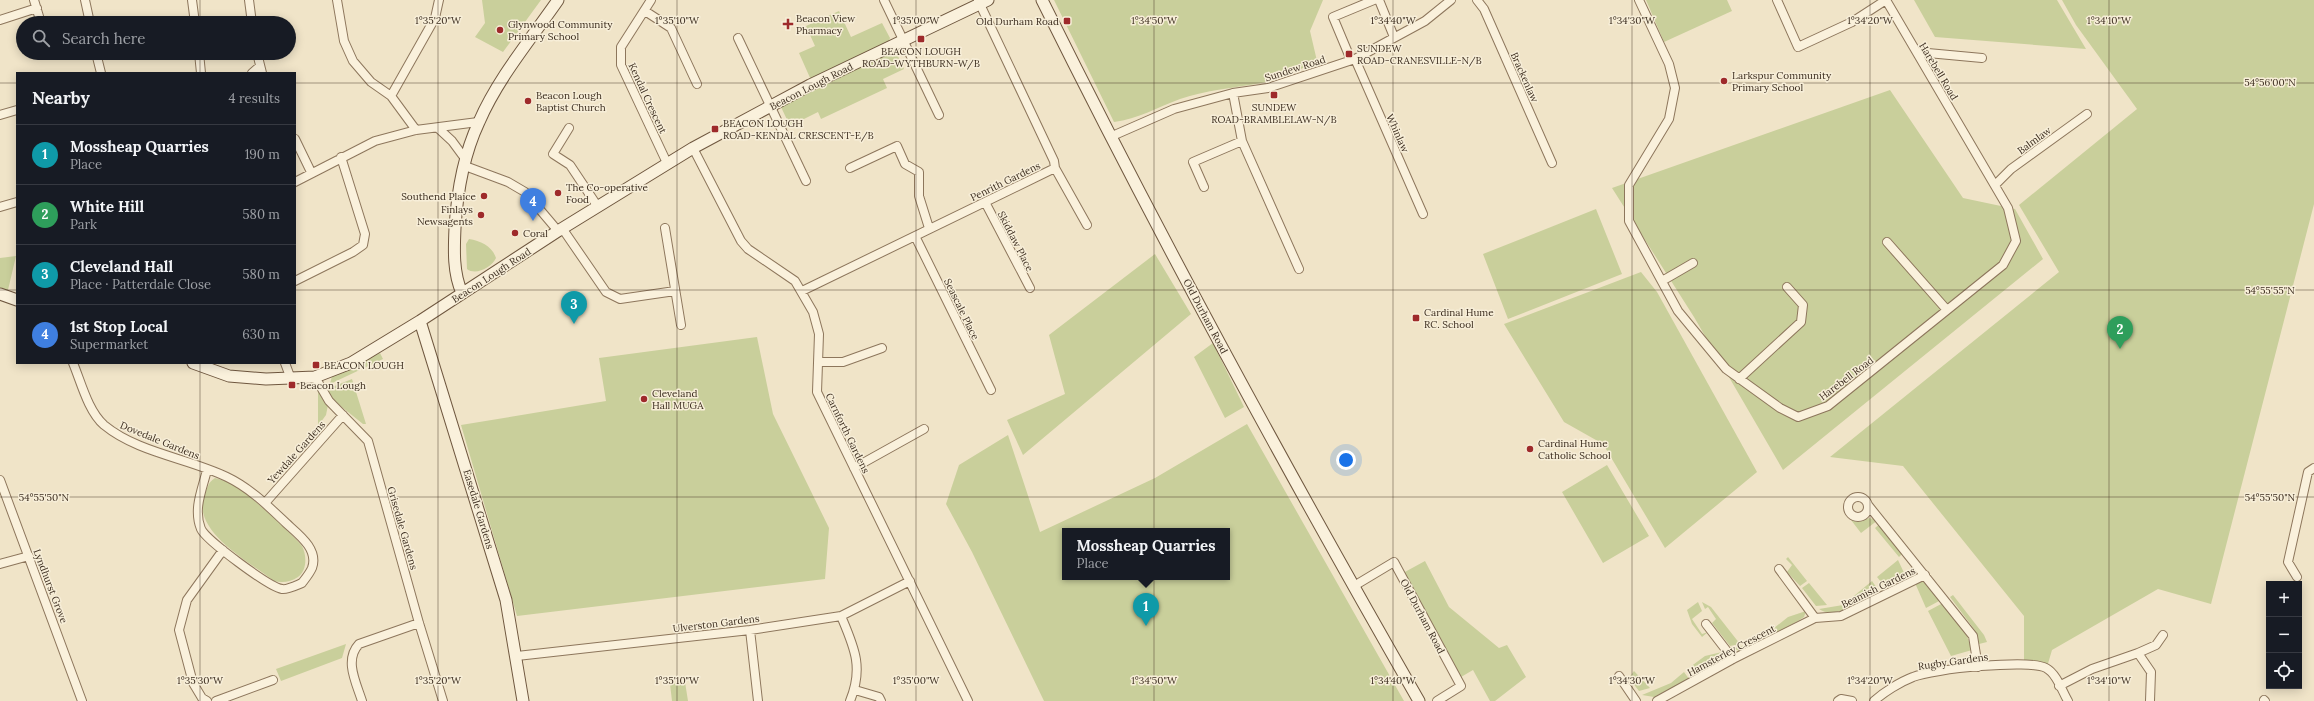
<!DOCTYPE html>
<html lang="en">
<head>
<meta charset="utf-8">
<style>
	:root { --surface:#171b24; --page:#242831; --text:#f1f3f6; --muted:#9ea1a6; --line:#363941; --accent:#0f766e }
	body { margin:0; font-family:Lora,serif; background:var(--page); color:var(--text) }
	.controls { position:absolute; right:12px; bottom:12px; display:grid; overflow:hidden; border-radius:0px; box-shadow:0 2px 10px #0003 }
	.controls button { width:36px; height:36px; display:grid; place-items:center; padding:0; border:0; border-bottom:1px solid var(--line); background:var(--surface); color:var(--text); font:20px sans-serif }
	.you { position:absolute; left:1346px; top:460px; width:14px; height:14px; margin:-10px; border:3px solid #fff; border-radius:50%; background:#1a73e8; box-shadow:0 0 0 6px #1a73e833 }
	.badge { display:grid; place-items:center; width:26px; height:26px; border-radius:50%; background:var(--accent); color:#fff; font-size:13px; font-weight:700 }
	.pin { position:absolute; translate:-50% -33px; filter:drop-shadow(0 1px 2px #0008) }
	.pin::after { content:''; position:absolute; top:21px; width:14px; height:12px; background:inherit; clip-path:polygon(0 0,100% 0,50% 100%) }
	.popup { position:absolute; left:1062px; top:528px; width:168px; height:52px; box-sizing:border-box; display:grid; place-content:center; border-radius:0px; background:var(--surface); filter:drop-shadow(0 1px 3px #0005); font-size:13px; white-space:nowrap; color:var(--muted) }
	.popup b { font-size:15px; color:var(--text) }
	.popup::after { content:''; position:absolute; left:50%; top:100%; margin-left:-8px; border:8px solid transparent; border-top-color:var(--surface) }
	.list { margin:0; padding:0; list-style:none }
	h2 { display:flex; justify-content:space-between; align-items:center; height:52px; margin:0; padding:0 16px; font-size:17px }
	h2 small { font-size:13px; font-weight:400; color:var(--muted) }
	.list li { display:grid; grid-template-columns:26px 1fr auto; gap:12px; align-items:center; box-sizing:border-box; height:60px; padding:0 16px; border-top:1px solid var(--line) }
	.list b { display:block; font-size:15px; white-space:nowrap }
	.list p { margin:0; font-size:13px; white-space:nowrap; color:var(--muted) }
	.list em { font-size:13px; font-style:normal; color:var(--muted) }
	.icon { flex:none; width:22px; height:22px; fill:none; stroke:currentColor; stroke-width:2; stroke-linecap:round; stroke-linejoin:round }
	.map { position:relative; flex:none; width:2314px; height:701px; overflow:hidden }
	.search { position:absolute; background:var(--surface); box-shadow:0 2px 10px #0003; left:16px; top:16px; width:280px; height:44px; display:flex; align-items:center; gap:10px; box-sizing:border-box; padding:0 14px; border-radius:22px; color:var(--muted); font-size:15px }
	.panel { position:absolute; background:var(--surface); box-shadow:0 2px 10px #0003; left:16px; top:72px; width:280px; height:292px; border-radius:0px }
	.map>svg:first-child { display:block }
	.green { fill:#c9cf9b; fill-rule:evenodd }
	.lines { fill:none; stroke-linecap:round; stroke-linejoin:round }
	.street-casing { stroke:#8d765c; stroke-width:10 }
	.secondary-casing { stroke:#6f573f; stroke-width:13 }
	.street { stroke:#faf1dc; stroke-width:8 }
	.secondary { stroke:#faf1dc; stroke-width:11 }
	.ticks { fill:none; stroke:#3d2e20; stroke-width:1; stroke-opacity:0.45 }
	.poi-dot { fill:#9e2a2b; stroke:#f7eed8; stroke-width:1.5 }
	.labels { text-anchor:middle; stroke-width:3; stroke-linejoin:round; paint-order:stroke }
	.poi-label { font-size:10px; fill:#3d2e20; stroke:#f7eed8; text-anchor:start }
	.street-label { font-size:10px; fill:#3d2e20; stroke:#f7eed8 }
	.ticks-label { font-size:10px; text-anchor:middle; fill:#3d2e20; stroke:#f7eed8; stroke-width:3; stroke-linejoin:round; paint-order:stroke }
</style>
</head>
<body>
<div class="map">
<svg width="2314" height="701" viewBox="0 0 2314 701">
	<rect width="100%" height="100%" fill="#f0e4c8"/>
	<path class="green" d="M 482,0 L 541,0 L 503,52 L 475,37 L 485,23 Z
		M 1054,0 L 1323,0 L 1310,31 L 1317,61 C 1299,70 1281,79 1261,83 C 1234,88 1206,90 1180,99 C 1158,107 1138,119 1114,122 Z
		M 1646,0 L 1727,0 L 1732,11 L 1664,42 Z
		M 1914,0 L 2057,0 L 2086,49 L 1935,37 Z
		M 2062,0 L 2314,0 L 2314,204 L 2211,604 L 2158,589 L 2052,650 L 2047,667 L 2024,663 L 2024,616 L 1903,466 L 1830,457 L 2059,272 L 2019,205 L 2137,109 L 2076,25 Z
		M 839,11 L 851,37 L 882,23 L 890,38 L 889,41 L 811,80 L 799,53 L 815,46 L 806,26 Z
		M 895,50 L 904,69 L 883,79 L 887,88 L 821,119 L 818,112 L 790,126 L 781,107 Z
		M 1890,90 L 1963,198 L 2015,209 L 2043,259 L 1783,470 L 1694,317 L 1612,188 Z
		M 1596,209 L 1622,274 L 1508,319 L 1483,254 Z
		M 469,239 C 481,241 492,246 496,258 C 492,267 476,276 467,269 L 466,244 Z
		M 1155,254 L 1191,314 L 1023,455 L 1007,420 L 1065,394 L 1049,335 Z
		M 16,256 L 8,290 L 0,288 L 0,258 Z
		M 1641,272 L 1657,292 L 1757,472 L 1665,548 L 1603,444 L 1564,422 L 1504,324 Z
		M 757,337 L 773,414 L 829,528 L 825,579 L 517,616 L 461,425 L 606,401 L 599,358 Z
		M 1213,343 L 1244,407 L 1225,418 L 1194,357 Z
		M 380,353 L 383,359 L 330,384 L 332,376 Z
		M 352,379 L 366,424 L 363,424 L 333,400 L 327,389 Z
		M 318,391 L 328,405 L 326,415 L 318,426 Z
		M 1247,424 L 1404,701 L 1044,701 L 972,552 L 946,504 L 959,465 L 1008,435 L 1040,532 L 1155,478 ZM 1065,531 L 1227,531 L 1227,577 L 1065,577 Z
		M 1607,465 L 1649,536 L 1603,563 L 1562,492 Z
		M 215,478 C 223,480 231,483 238,487 C 247,493 298,539 302,546 C 307,556 307,570 298,577 C 291,582 282,583 274,581 C 250,562 192,532 204,496 C 207,489 208,482 215,478 Z
		M 1869,518 L 1878,520 L 1861,533 L 1851,520 L 1858,522 Z
		M 1881,523 L 1904,552 L 1899,557 L 1875,528 Z
		M 1788,557 L 1807,581 L 1800,586 L 1787,572 L 1792,565 L 1786,559 Z
		M 1898,560 L 1906,577 L 1886,588 L 1877,577 Z
		M 1425,561 L 1449,607 L 1499,648 L 1507,645 L 1526,677 L 1495,701 L 1490,701 L 1473,670 L 1461,677 L 1403,573 Z
		M 1872,581 L 1879,591 C 1863,599 1836,621 1819,609 L 1843,605 Z
		M 1920,581 L 1925,582 L 1941,600 L 1926,608 L 1915,583 Z
		M 1809,583 L 1827,605 L 1816,606 L 1802,588 Z
		M 1953,595 L 1984,635 L 1987,642 L 1979,644 L 1974,629 L 1950,597 Z
		M 1698,602 L 1702,611 L 1692,619 L 1702,634 L 1708,632 L 1702,637 L 1692,624 L 1687,610 Z
		M 1702,602 L 1711,607 L 1740,644 L 1730,646 L 1712,623 L 1716,619 L 1708,607 L 1705,609 Z
		M 1943,603 L 1967,636 L 1972,650 L 1951,656 L 1928,611 Z
		M 1806,611 L 1804,617 L 1798,621 L 1745,650 L 1739,651 L 1733,648 L 1755,643 L 1788,617 Z
		M 346,644 L 342,658 L 281,681 L 276,669 Z
		M 1722,652 L 1719,663 L 1692,677 L 1686,670 L 1705,656 Z
		M 1634,671 L 1650,688 L 1639,691 L 1629,678 Z
		M 1684,672 L 1689,679 L 1654,697 L 1642,695 L 1671,683 Z
		M 685,682 L 688,701 L 672,701 L 670,684 Z"/>
	<g class="lines">
		<defs>
			<path id="street" d="M 34,0 L 41,23
				M 85,0 L 90,23
				M 192,0 L 195,23
				M 249,0 L 252,23
				M 337,0 L 344,41 L 353,61 L 371,82 L 391,96 L 416,130
				M 651,0 L 621,47 L 621,65 L 667,163
				M 884,0 L 939,115
				M 1379,0 L 1394,37
				M 1477,0 L 1484,9 L 1552,163
				M 1639,0 L 1669,64 L 1675,88 L 1669,119 L 1629,185 L 1629,221 L 1678,311 L 1726,369 L 1780,408 L 1798,417 L 1828,406 L 2003,265 L 2016,241 L 2008,208 L 1886,0
				M 1777,0 L 1798,47 L 1852,22 L 1886,0
				M 645,11 L 671,28 L 697,84
				M 0,20 L 37,8
				M 738,38 L 806,181
				M 1917,52 L 1982,58
				M 96,53 L 101,73
				M 199,53 L 201,73
				M 257,53 L 262,73
				M 1355,59 L 1423,214
				M 1351,60 L 1333,17 L 1374,0
				M 252,73 L 259,67
				M 1233,93 L 1242,141 L 1299,269
				M 391,96 L 435,18 L 439,0
				M 0,115 L 17,110
				M 438,128 L 452,141 L 466,160
				M 569,128 L 553,154 L 570,165 L 598,207
				M 1110,137 L 1174,109 L 1233,93 L 1268,88 L 1355,59 L 1425,21 L 1451,0
				M 295,139 L 311,172
				M 693,148 L 741,241 L 748,249 L 795,281 L 813,312 L 819,334 L 817,392 L 968,701
				M 465,166 L 508,182 L 525,192 L 558,231
				M 850,168 L 897,146 L 905,164 L 919,172 L 919,196 L 929,228
				M 1055,168 L 1087,225
				M 295,182 L 375,141 L 416,130 L 478,122
				M 1995,185 L 2011,169 L 2087,114
				M 1204,187 L 1193,162 L 1242,141
				M 985,202 L 1030,288
				M 0,207 L 17,202
				M 562,228 L 606,292 L 620,299 L 675,291
				M 665,228 L 681,325
				M 915,236 L 991,390
				M 1887,242 L 1947,310
				M 295,281 L 353,252 L 363,245 L 365,234 L 341,157
				M 1662,281 L 1693,263
				M 802,291 L 1055,168 L 1054,161 L 978,0
				M 818,362 L 843,362 L 882,348
				M 73,363 C 81,382 88,411 104,425 C 138,453 188,458 227,477 C 250,488 268,506 286,523 C 298,534 319,549 312,568 C 310,573 305,579 302,583 C 297,585 287,590 282,589 C 269,587 206,540 201,529 C 193,509 202,490 207,470
				M 285,363 L 291,379
				M 315,377 L 329,401 L 368,441 L 419,623 L 443,701
				M 1739,379 L 1801,322 L 1803,305 L 1787,287
				M 854,468 L 924,429
				M 0,480 L 82,701
				M1848 507a10 10 0 1 1 20 0a10 10 0 1 1-20 0Z
				M 265,503 L 343,415
				M 1868,505 L 1973,636 L 1978,667
				M 0,564 L 29,556
				M 1779,569 L 1815,618
				M 2297,577 L 2288,562 L 2308,472 L 2314,468
				M 1354,586 L 1394,562 L 1461,686 L 1437,701
				M 841,616 C 854,647 864,667 850,701
				M 1706,624 L 1733,659
				M 750,630 L 758,701
				M 2138,653 L 2156,645 L 2163,635
				M 517,656 L 750,630 L 841,616 L 910,581
				M 1619,676 L 1636,701
				M 2059,686 L 2092,669 L 2138,653 L 2151,672 L 2150,701
				M 855,690 L 879,697 L 881,701
				M 2264,700 L 2265,701
				M 207,701 L 202,698 L 193,683 L 179,630 L 187,600 L 223,550
				M 216,701 L 273,680
				M 362,701 C 356,682 344,660 359,644 L 419,623
				M 1657,701 L 1733,659 L 1815,618 L 1841,616 L 1925,575
				M 1838,701 L 1841,699 L 1852,701
				M 1874,701 C 1884,692 1900,682 1913,677 C 1932,669 2030,659 2046,668 C 2057,674 2062,691 2068,701"/>
			<path id="secondary" d="M 1042,0 C 1160,238 1287,471 1419,701
				M 462,293 C 453,273 454,250 455,228 C 457,193 464,154 479,122 C 498,78 531,39 558,0
				M 0,294 L 17,300
				M 420,321 L 506,600 L 523,701
				M 193,363 L 229,376 L 266,379 L 315,377 L 351,363 L 420,321 L 558,231 L 693,148 L 810,85 L 988,0"/>
		</defs>
		<use href="#street" class="street-casing"/>
		<use href="#secondary" class="secondary-casing"/>
		<use href="#street" class="street"/>
		<use href="#secondary" class="secondary"/>
	</g>
	<path class="ticks" d="M 200,0 L 200,23M 438,0 L 438,701M 677,0 L 677,701M 916,0 L 916,701M 1154,0 L 1154,701M 1393,0 L 1393,701M 1632,0 L 1632,701M 1870,0 L 1870,701M 2109,0 L 2109,701M 200,53 L 200,73M 0,83 L 17,83M 295,83 L 2314,83M 0,290 L 17,290M 295,290 L 2314,290M 200,363 L 200,701M 0,497 L 2314,497"/>
	<g class="poi-dot">
		<rect x="1063" y="17" width="8" height="8" rx="2"/>
		<path d="M786 18h4v4h4v4h-4v4h-4v-4h-4v-4h4z"/>
		<circle cx="500" cy="30" r="4"/>
		<rect x="917" y="35" width="8" height="8" rx="2"/>
		<rect x="1345" y="50" width="8" height="8" rx="2"/>
		<circle cx="1724" cy="81" r="4"/>
		<rect x="1270" y="91" width="8" height="8" rx="2"/>
		<circle cx="528" cy="101" r="4"/>
		<rect x="711" y="125" width="8" height="8" rx="2"/>
		<circle cx="558" cy="193" r="4"/>
		<circle cx="484" cy="196" r="4"/>
		<circle cx="481" cy="215" r="4"/>
		<circle cx="515" cy="233" r="4"/>
		<rect x="1412" y="314" width="8" height="8" rx="2"/>
		<rect x="312" y="361" width="8" height="8" rx="2"/>
		<rect x="288" y="381" width="8" height="8" rx="2"/>
		<circle cx="644" cy="399" r="4"/>
		<circle cx="1530" cy="449" r="4"/>
	</g>
	<g class="labels">
		<g class="poi-label">
			<text x="796" y="22">Beacon View<tspan x="796" dy="12">Pharmacy</tspan></text>
			<text x="1059" y="25" text-anchor="end">Old Durham Road</text>
			<text x="508" y="28">Glynwood Community<tspan x="508" dy="12">Primary School</tspan></text>
			<text x="1357" y="52">SUNDEW<tspan x="1357" dy="12">ROAD-CRANESVILLE-N/B</tspan></text>
			<text x="921" y="55" text-anchor="middle">BEACON LOUGH<tspan x="921" dy="12">ROAD-WYTHBURN-W/B</tspan></text>
			<text x="1732" y="79">Larkspur Community<tspan x="1732" dy="12">Primary School</tspan></text>
			<text x="536" y="99">Beacon Lough<tspan x="536" dy="12">Baptist Church</tspan></text>
			<text x="1274" y="111" text-anchor="middle">SUNDEW<tspan x="1274" dy="12">ROAD-BRAMBLELAW-N/B</tspan></text>
			<text x="723" y="127">BEACON LOUGH<tspan x="723" dy="12">ROAD-KENDAL CRESCENT-E/B</tspan></text>
			<text x="566" y="191">The Co-operative<tspan x="566" dy="12">Food</tspan></text>
			<text x="476" y="200" text-anchor="end">Southend Plaice</text>
			<text x="473" y="213" text-anchor="end">Finlays<tspan x="473" dy="12">Newsagents</tspan></text>
			<text x="523" y="237">Coral</text>
			<text x="1424" y="316">Cardinal Hume<tspan x="1424" dy="12">RC. School</tspan></text>
			<text x="324" y="369">BEACON LOUGH</text>
			<text x="300" y="389">Beacon Lough</text>
			<text x="652" y="397">Cleveland<tspan x="652" dy="12">Hall MUGA</tspan></text>
			<text x="1538" y="447">Cardinal Hume<tspan x="1538" dy="12">Catholic School</tspan></text>
		</g>
		<g class="street-label">
			<text transform="translate(1295 68) rotate(-18)" y="4">Sundew Road</text>
			<text transform="translate(1939 71) rotate(59)" y="4">Harebell Road</text>
			<text transform="translate(1525 77) rotate(66)" y="4">Brackenlaw</text>
			<text transform="translate(811 86) rotate(-27)" y="4">Beacon Lough Road</text>
			<text transform="translate(648 98) rotate(65)" y="4">Kendal Crescent</text>
			<text transform="translate(1398 133) rotate(66)" y="4">Whinlaw</text>
			<text transform="translate(2034 140) rotate(-36)" y="4">Balmlaw</text>
			<text transform="translate(1005 181) rotate(-26)" y="4">Penrith Gardens</text>
			<text transform="translate(1016 241) rotate(63)" y="4">Skiddaw Place</text>
			<text transform="translate(491 275) rotate(-33)" y="4">Beacon Lough Road</text>
			<text transform="translate(962 309) rotate(64)" y="4">Seascale Place</text>
			<text transform="translate(1206 316) rotate(62)" y="4">Old Durham Road</text>
			<text transform="translate(1846 378) rotate(-37)" y="4">Harebell Road</text>
			<text transform="translate(848 433) rotate(64)" y="4">Carnforth Gardens</text>
			<text transform="translate(160 440) rotate(22)" y="4">Dovedale Gardens</text>
			<text transform="translate(296 452) rotate(-48)" y="4">Yewdale Gardens</text>
			<text transform="translate(479 509) rotate(73)" y="4">Easedale Gardens</text>
			<text transform="translate(403 528) rotate(74)" y="4">Grisedale Gardens</text>
			<text transform="translate(51 586) rotate(69)" y="4">Lyndhurst Grove</text>
			<text transform="translate(1878 587) rotate(-26)" y="4">Beamish Gardens</text>
			<text transform="translate(1423 616) rotate(62)" y="4">Old Durham Road</text>
			<text transform="translate(716 623) rotate(-7)" y="4">Ulverston Gardens</text>
			<text transform="translate(1731 650) rotate(-28)" y="4">Hamsterley Crescent</text>
			<text transform="translate(1953 661) rotate(-8)" y="4">Rugby Gardens</text>
		</g>
	</g>
	<g class="ticks-label">
		<text x="438" y="24">1°35'20"W</text>
		<text x="677" y="24">1°35'10"W</text>
		<text x="916" y="24">1°35'00"W</text>
		<text x="1154" y="24">1°34'50"W</text>
		<text x="1393" y="24">1°34'40"W</text>
		<text x="1632" y="24">1°34'30"W</text>
		<text x="1870" y="24">1°34'20"W</text>
		<text x="2109" y="24">1°34'10"W</text>
		<text x="2270" y="86">54°56'00"N</text>
		<text x="2270" y="294">54°55'55"N</text>
		<text x="44" y="501">54°55'50"N</text>
		<text x="2270" y="501">54°55'50"N</text>
		<text x="200" y="684">1°35'30"W</text>
		<text x="438" y="684">1°35'20"W</text>
		<text x="677" y="684">1°35'10"W</text>
		<text x="916" y="684">1°35'00"W</text>
		<text x="1154" y="684">1°34'50"W</text>
		<text x="1393" y="684">1°34'40"W</text>
		<text x="1632" y="684">1°34'30"W</text>
		<text x="1870" y="684">1°34'20"W</text>
		<text x="2109" y="684">1°34'10"W</text>
	</g>
</svg>
<div class="controls">
<button>+</button>
<button>−</button>
<button><svg class="icon" aria-label="locate" viewBox="0 0 24 24"><circle cx="12" cy="12" r="6"/><path d="M12 2v4M12 18v4M2 12h4M18 12h4"/></svg></button>
</div>
<div class="you"></div>
<div class="pin badge" style="left:1146px;top:626px;background:#0f9aa8">1</div>
<div class="popup"><b>Mossheap Quarries</b>Place</div>
<div class="pin badge" style="left:2120px;top:349px;background:#2e9e5b">2</div>
<div class="pin badge" style="left:574px;top:324px;background:#0f9aa8">3</div>
<div class="pin badge" style="left:533px;top:221px;background:#3f7fe0">4</div>
<div class="search"><svg class="icon" aria-label="search" viewBox="0 0 24 24"><circle cx="10" cy="10" r="6"/><path d="M15 15l6 6"/></svg>Search here</div>
<section class="panel">
<h2>Nearby<small>4 results</small></h2>
<ul class="list">
<li><span class="badge" style="background:#0f9aa8">1</span><div><b>Mossheap Quarries</b><p>Place</p></div><em>190 m</em></li>
<li><span class="badge" style="background:#2e9e5b">2</span><div><b>White Hill</b><p>Park</p></div><em>580 m</em></li>
<li><span class="badge" style="background:#0f9aa8">3</span><div><b>Cleveland Hall</b><p>Place · Patterdale Close</p></div><em>580 m</em></li>
<li><span class="badge" style="background:#3f7fe0">4</span><div><b>1st Stop Local</b><p>Supermarket</p></div><em>630 m</em></li>
</ul>
</section>
</div>
</body>
</html>
